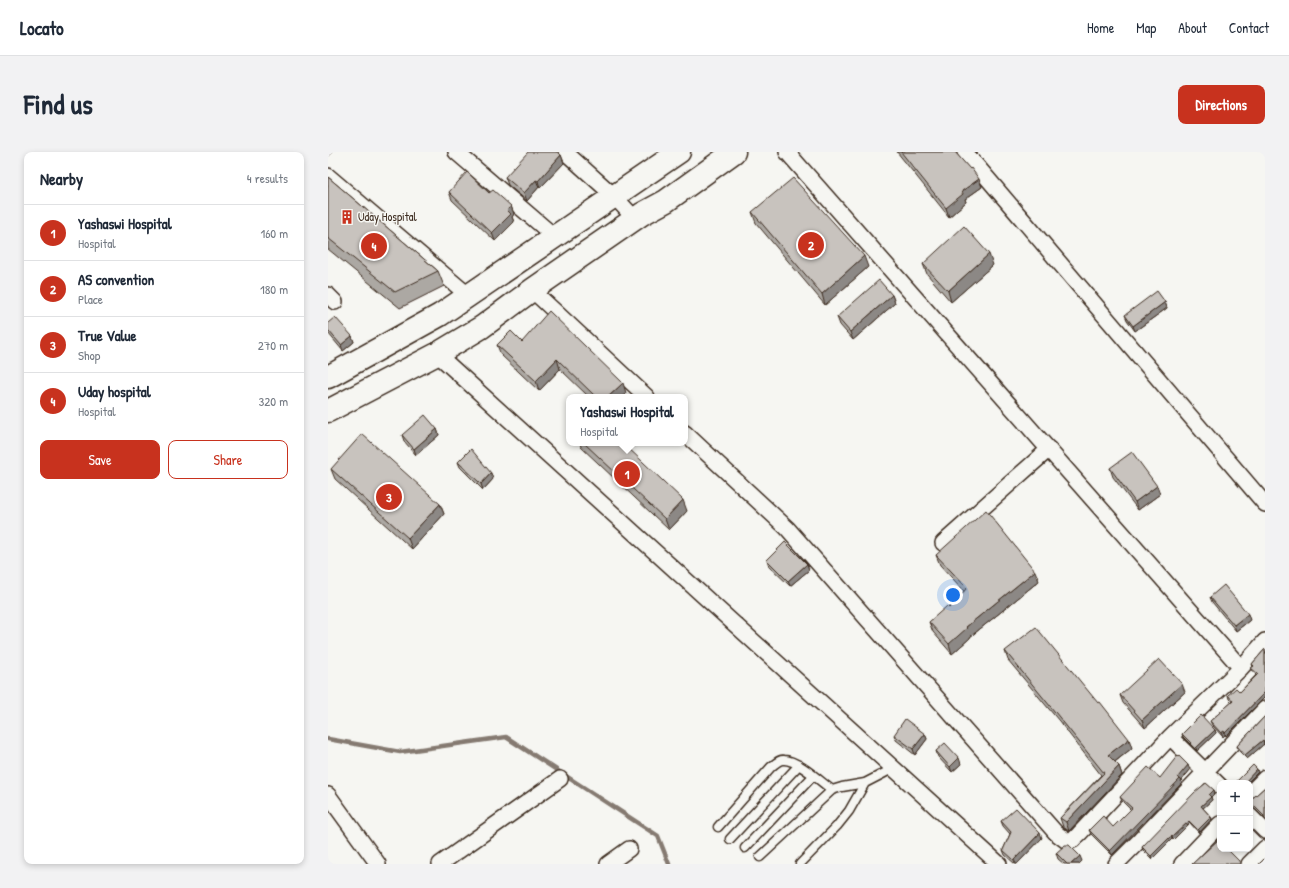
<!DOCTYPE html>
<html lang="en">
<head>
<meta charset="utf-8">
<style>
	:root { --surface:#fff; --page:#f2f2f3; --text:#1f2937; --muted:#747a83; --line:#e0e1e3; --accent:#c8321e }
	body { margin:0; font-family:"Patrick Hand",sans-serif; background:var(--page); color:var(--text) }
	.controls { position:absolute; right:12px; bottom:12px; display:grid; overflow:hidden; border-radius:8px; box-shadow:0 2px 6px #0003 }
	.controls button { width:36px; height:36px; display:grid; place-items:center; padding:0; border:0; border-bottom:1px solid var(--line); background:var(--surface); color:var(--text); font:20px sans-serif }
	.you { position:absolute; left:625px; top:443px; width:14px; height:14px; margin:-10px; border:3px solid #fff; border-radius:50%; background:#1a73e8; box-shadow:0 0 0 6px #1a73e833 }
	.badge { display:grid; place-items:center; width:26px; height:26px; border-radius:50%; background:var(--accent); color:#fff; font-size:13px; font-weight:700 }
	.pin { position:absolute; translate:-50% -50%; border:2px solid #fff; box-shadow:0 1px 4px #0006 }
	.popup { position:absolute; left:238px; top:242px; width:122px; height:52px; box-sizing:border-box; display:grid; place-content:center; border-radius:8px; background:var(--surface); filter:drop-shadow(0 1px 3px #0005); font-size:13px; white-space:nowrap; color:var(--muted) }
	.popup b { font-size:15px; color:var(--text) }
	.popup::after { content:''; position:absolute; left:50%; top:100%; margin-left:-8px; border:8px solid transparent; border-top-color:var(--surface) }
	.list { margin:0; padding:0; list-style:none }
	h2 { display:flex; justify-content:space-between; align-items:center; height:52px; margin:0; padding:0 16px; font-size:17px }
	h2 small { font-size:13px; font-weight:400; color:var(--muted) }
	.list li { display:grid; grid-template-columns:26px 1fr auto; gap:12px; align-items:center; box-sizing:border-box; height:56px; padding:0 16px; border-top:1px solid var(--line) }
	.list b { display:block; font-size:15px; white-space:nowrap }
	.list p { margin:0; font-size:13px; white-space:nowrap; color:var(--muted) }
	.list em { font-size:13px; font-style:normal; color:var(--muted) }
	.actions { display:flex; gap:8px; padding:12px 16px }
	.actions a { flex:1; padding:9px 0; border:1px solid var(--accent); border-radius:8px; text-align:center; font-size:14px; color:var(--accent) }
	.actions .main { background:var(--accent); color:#fff }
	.map { position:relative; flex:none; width:937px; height:712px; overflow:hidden; border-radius:8px }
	header { display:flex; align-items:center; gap:24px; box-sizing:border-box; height:56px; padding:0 20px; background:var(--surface); border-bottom:1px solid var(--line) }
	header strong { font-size:19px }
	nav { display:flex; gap:22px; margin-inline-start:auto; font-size:14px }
	.intro { display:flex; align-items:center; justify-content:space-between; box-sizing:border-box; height:96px; padding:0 24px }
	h1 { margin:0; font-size:28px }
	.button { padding:10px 18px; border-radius:8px; background:var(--accent); color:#fff; font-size:14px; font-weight:700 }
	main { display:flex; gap:24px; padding:0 24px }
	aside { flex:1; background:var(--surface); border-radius:8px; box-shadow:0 2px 6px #0003 }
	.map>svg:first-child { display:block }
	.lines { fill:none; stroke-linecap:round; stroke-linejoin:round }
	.stream { stroke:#857a71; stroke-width:4.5 }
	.lane-casing { stroke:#3b2a1e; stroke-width:11 }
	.street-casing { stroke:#3b2a1e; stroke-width:18 }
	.secondary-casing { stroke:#3b2a1e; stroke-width:25 }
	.lane { stroke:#f6f6f2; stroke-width:8 }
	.street { stroke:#f6f6f2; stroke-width:15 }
	.secondary { stroke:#f6f6f2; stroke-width:22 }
	.wall { fill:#aca8a3; stroke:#3b2a1e }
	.shaded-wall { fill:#8c8885; stroke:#3b2a1e }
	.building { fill:#c8c3be; stroke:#3b2a1e }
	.labels { text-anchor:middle; stroke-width:3; stroke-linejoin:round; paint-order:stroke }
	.poi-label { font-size:12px; fill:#3b2a1e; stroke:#f6f6f2; text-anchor:start }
</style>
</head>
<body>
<header>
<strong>Locato</strong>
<nav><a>Home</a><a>Map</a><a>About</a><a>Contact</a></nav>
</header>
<div class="intro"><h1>Find us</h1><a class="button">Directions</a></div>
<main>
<aside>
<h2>Nearby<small>4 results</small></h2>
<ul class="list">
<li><span class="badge">1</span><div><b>Yashaswi Hospital</b><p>Hospital</p></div><em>160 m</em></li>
<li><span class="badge">2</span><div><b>AS convention</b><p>Place</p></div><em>180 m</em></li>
<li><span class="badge">3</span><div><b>True Value</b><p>Shop</p></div><em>270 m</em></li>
<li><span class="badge">4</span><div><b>Uday hospital</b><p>Hospital</p></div><em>320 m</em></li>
</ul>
<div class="actions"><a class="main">Save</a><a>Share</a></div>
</aside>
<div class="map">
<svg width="937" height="712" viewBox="0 0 937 712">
	<rect width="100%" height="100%" fill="#f6f6f2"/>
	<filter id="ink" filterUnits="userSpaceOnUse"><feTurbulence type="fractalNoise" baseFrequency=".025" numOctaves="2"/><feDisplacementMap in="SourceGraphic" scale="8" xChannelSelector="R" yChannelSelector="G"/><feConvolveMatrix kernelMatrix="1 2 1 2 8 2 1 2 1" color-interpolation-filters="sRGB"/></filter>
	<g filter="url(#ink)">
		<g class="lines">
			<path class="stream" d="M 0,587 L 72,600 L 178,585 L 330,684 L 341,712"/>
			<defs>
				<path id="lane" d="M 390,675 L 443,615 C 447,612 451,607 456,608 C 470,608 493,630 504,638
					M 402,687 L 471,613
					M 417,696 L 485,624
					M 432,705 L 504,638 L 514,635 L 537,631 L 566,616
					M 472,712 L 509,674 L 521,659 L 537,631"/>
				<path id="street" d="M 128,0 L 227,85
					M 237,0 L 286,44 L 307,67
					M 459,0 L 913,516
					M 637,0 L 937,352
					M 0,24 L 141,144
					M 204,138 L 319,245
					M 0,143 L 7,150
					M 109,202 L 671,712
					M 357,281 L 459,376 L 728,681 L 740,690 L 745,688 L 751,682 L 842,585 L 913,516 L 937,489
					M 615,391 L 721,297
					M 842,585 L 892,634
					M 922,641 L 937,626
					M 0,643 L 50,712
					M 922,664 L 937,679
					M 112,712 L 232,627
					M 280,712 L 301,697
					M 788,712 L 812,688 L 937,557
					M 854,712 L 892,672
					M 921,712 L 937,696"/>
				<path id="secondary" d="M 0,225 L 112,163 L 351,0
					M 0,259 L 109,202 L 154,175 L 204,138 L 314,62 L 338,49 L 406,0"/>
			</defs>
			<use href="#lane" class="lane-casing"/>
			<use href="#street" class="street-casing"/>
			<use href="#secondary" class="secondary-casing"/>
			<use href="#lane" class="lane"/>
			<use href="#street" class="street"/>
			<use href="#secondary" class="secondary"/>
		</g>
		<path class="wall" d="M 569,0 L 627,0 L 654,35 L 637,47 L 638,50 L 621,65 Z
			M 233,3 L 236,11 L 212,36 L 211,35 L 199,49 L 180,33 L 177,25 Z
			M 0,25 L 110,119 L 116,134 L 72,156 L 0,97 Z
			M 121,40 L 161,41 L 183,54 L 186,62 L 184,65 L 186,70 L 167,89 L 124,48 Z
			M 424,60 L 540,115 L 497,153 L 428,71 Z
			M 595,112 L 665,113 L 623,150 L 599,122 Z
			M 564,143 L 567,151 L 525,188 L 512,173 L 509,165 Z
			M 837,150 L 839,156 L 807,179 L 799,168 L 797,163 Z
			M 0,171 L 24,184 L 26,190 L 15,199 L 0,181 Z
			M 194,190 L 298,241 L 294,245 L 261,245 L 232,217 L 211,239 L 173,203 L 169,193 Z
			M 109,277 L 111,283 L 88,303 L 76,289 L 74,283 Z
			M 252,291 L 295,291 L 359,359 L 341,378 L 253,295 Z
			M 130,310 L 165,327 L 155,338 L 132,315 Z
			M 782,316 L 829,334 L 832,342 L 810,358 L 785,325 Z
			M 3,317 L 112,352 L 116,362 L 84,397 L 7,327 Z
			M 608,403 L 711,429 L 642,485 L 642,486 L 624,502 L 605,480 L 601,470 L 621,456 L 636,439 L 612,413 Z
			M 439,408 L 479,412 L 481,418 L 462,434 L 441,414 Z
			M 882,445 L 922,468 L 908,479 L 884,450 Z
			M 937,497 L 937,545 L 898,584 L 897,583 L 895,585 L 884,573 L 882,569 L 904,550 L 901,547 L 900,543 L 912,540 L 928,523 L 925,520 L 923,516 L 925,515 L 924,512 Z
			M 677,499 L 804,596 L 787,610 L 791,614 L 794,623 L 741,679 L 735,675 L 732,666 L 773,623 L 731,569 L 680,508 Z
			M 857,540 L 817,576 L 795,551 L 792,543 Z
			M 937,564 L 937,594 L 936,592 L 919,607 L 910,598 L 909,594 Z
			M 887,578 L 888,581 L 869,599 L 855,585 L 854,582 Z
			M 597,582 L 599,587 L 587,603 L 568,588 L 566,583 Z
			M 608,599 L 633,612 L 624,620 L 610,605 Z
			M 862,618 L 853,629 L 854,631 L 784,703 L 763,682 L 761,678 L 785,675 L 803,658 L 794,649 L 792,645 L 832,626 Z
			M 937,635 L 937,667 L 928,658 L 923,655 L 922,654 L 922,647 L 923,647 L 927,644 Z
			M 886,638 L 887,641 L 883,645 L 884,648 L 875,656 L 883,665 L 884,667 L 871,681 L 862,671 L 845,688 L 844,687 L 824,707 L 815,698 L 814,695 Z
			M 673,669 L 714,686 L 689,712 L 687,712 L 677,703 L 675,698 L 682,682 L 675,674 Z
			M 728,701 L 754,709 L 751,712 L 736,712 L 730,707 Z"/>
		<path class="shaded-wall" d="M 0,0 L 4,0 L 1,4 Z
			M 233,3 L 236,11 L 212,36 L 210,29 Z
			M 651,27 L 654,35 L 637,47 L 638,50 L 621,65 L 618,56 L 634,39 Z
			M 208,28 L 211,35 L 199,49 L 196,41 Z
			M 183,54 L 186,62 L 184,65 L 186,70 L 167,89 L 164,81 L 179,58 Z
			M 661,102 L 665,113 L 623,150 L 620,139 Z
			M 536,104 L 540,115 L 497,153 L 494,142 Z
			M 564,143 L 567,151 L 525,188 L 522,180 Z
			M 837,150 L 839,156 L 807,179 L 805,174 Z
			M 24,184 L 26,190 L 15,199 L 13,193 Z
			M 229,207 L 232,217 L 211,239 L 208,229 Z
			M 295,231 L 298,241 L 294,245 L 280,245 Z
			M 109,277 L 111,283 L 88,303 L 86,297 Z
			M 163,321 L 165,327 L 155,338 L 153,332 Z
			M 829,334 L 832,342 L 810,358 L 807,350 Z
			M 355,348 L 359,359 L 341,378 L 337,367 Z
			M 112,352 L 116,362 L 84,397 L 80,386 Z
			M 479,412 L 481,418 L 462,434 L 460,429 Z
			M 707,419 L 711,429 L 642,485 L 642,486 L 624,502 L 621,492 L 638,475 Z
			M 920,462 L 922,468 L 908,479 L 906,473 Z
			M 854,532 L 857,540 L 817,576 L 814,568 Z
			M 937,540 L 937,545 L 898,584 L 897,581 Z
			M 887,578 L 888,581 L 869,599 L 868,596 Z
			M 896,579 L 897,583 L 895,585 L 893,581 Z
			M 597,582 L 599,587 L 587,603 L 585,597 Z
			M 801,587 L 804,596 L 784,612 L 780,603 Z
			M 935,588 L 936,592 L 919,607 L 917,603 Z
			M 631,606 L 633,612 L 624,620 L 622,615 Z
			M 860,613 L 862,618 L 853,629 L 854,631 L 784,703 L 782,699 Z
			M 791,614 L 794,623 L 741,679 L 738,670 Z
			M 929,617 L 930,620 L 919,631 L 916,631 Z
			M 886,638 L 887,641 L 882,646 L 881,643 Z
			M 883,645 L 884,648 L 874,657 L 873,654 Z
			M 883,665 L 884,667 L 871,681 L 870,678 Z
			M 861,669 L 862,671 L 845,688 L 844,685 Z
			M 712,681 L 714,686 L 689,712 L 688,712 L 686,708 Z
			M 843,684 L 844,687 L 824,707 L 823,704 Z
			M 752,704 L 754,709 L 751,712 L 743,712 Z"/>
		<path class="building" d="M 200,0 L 230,0 L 233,3 L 210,29 L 208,28 L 196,41 L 177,25 Z
			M 573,0 L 627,0 L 642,17 L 643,16 L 651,27 L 634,39 L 635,42 L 618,56 Z
			M 139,20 L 161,41 L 165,38 L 183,54 L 179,58 L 183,62 L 164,81 L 121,40 Z
			M 0,25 L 110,119 L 67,140 L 0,86 Z
			M 465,26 L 536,104 L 494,142 L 424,60 Z
			M 636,74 L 661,102 L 620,139 L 595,112 Z
			M 551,128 L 564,143 L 522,180 L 509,165 Z
			M 829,139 L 837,150 L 805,174 L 797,163 Z
			M 221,159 L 295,231 L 280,245 L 268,245 L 229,207 L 208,229 L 169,193 L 183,179 L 194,190 Z
			M 7,165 L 24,184 L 13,193 L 0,178 L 0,171 Z
			M 97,263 L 109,277 L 86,297 L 74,283 Z
			M 34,282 L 112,352 L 80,386 L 3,317 Z
			M 256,291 L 295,291 L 355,348 L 337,367 Z
			M 143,297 L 163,321 L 153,332 L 130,310 Z
			M 804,300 L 829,334 L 807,350 L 782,316 Z
			M 658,358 L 707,419 L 638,475 L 639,476 L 621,492 L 601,470 L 619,454 L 621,456 L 639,436 L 608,403 Z
			M 457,390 L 479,412 L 460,429 L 439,408 Z
			M 896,433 L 920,462 L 906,473 L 882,445 Z
			M 708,475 L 770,551 L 772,550 L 801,587 L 780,603 L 791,614 L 738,670 L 732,666 L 776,621 L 727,560 L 677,499 Z
			M 937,497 L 937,540 L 897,581 L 896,579 L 893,581 L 882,569 L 905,549 L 900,543 L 908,536 L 912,540 L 930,522 L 923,516 L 926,514 L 924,512 Z
			M 831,507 L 854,532 L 814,568 L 792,543 Z
			M 873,563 L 887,578 L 868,596 L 854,582 Z
			M 937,564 L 937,591 L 935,588 L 917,603 L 909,594 Z
			M 577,567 L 597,582 L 585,597 L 566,583 Z
			M 617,591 L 631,606 L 622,615 L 608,599 Z
			M 850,603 L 860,613 L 850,625 L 852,627 L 782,699 L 761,678 L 775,664 L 785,675 L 804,656 L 792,645 L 820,615 L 832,626 Z
			M 925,613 L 929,617 L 916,631 L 907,631 Z
			M 878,631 L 886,638 L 881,643 L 883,645 L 873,654 L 883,665 L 870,678 L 861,669 L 844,685 L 843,684 L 823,704 L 814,695 L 867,640 Z
			M 937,635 L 937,665 L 927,655 L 922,652 L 922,647 L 923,647 L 927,644 Z
			M 688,656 L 712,681 L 686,708 L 675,698 L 683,680 L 673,669 Z
			M 890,688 L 892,690 L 892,697 L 899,697 L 911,709 L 912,712 L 864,712 Z
			M 737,693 L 741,693 L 752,704 L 743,712 L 739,712 L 728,701 Z
			M 937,706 L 937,712 L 931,712 Z"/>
	</g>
	<defs>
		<symbol id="building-bare" viewBox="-9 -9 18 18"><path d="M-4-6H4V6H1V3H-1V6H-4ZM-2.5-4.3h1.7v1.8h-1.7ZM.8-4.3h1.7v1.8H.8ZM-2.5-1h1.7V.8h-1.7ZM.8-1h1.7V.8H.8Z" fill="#c8321e" stroke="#f6f6f2" stroke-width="2.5" paint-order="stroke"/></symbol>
	</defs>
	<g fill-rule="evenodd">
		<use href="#building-bare" x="9" y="55" width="20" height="20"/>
	</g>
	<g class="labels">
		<g class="poi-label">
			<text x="30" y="69">Uday Hospital</text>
		</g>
	</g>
</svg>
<div class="controls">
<button>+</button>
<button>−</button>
</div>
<div class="you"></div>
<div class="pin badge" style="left:299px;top:322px">1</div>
<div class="popup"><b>Yashaswi Hospital</b>Hospital</div>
<div class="pin badge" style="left:483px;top:93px">2</div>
<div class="pin badge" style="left:61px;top:345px">3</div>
<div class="pin badge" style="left:46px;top:94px">4</div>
</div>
</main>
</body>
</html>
